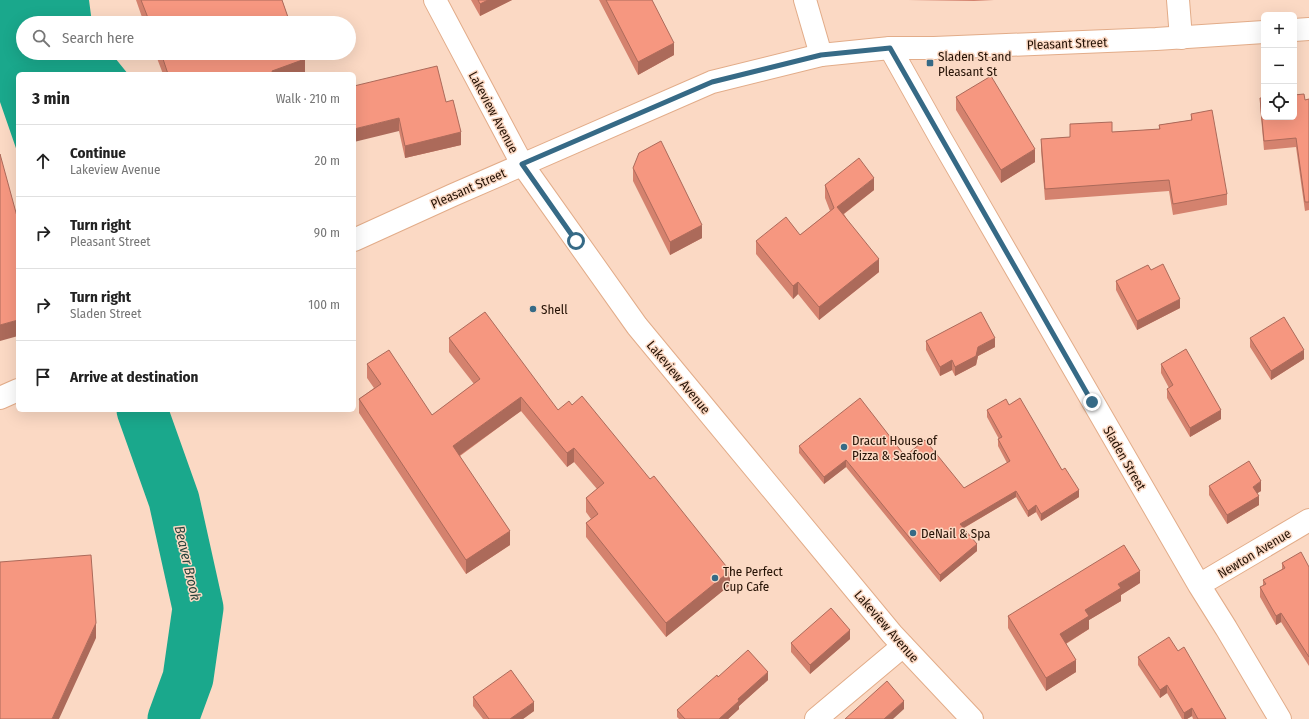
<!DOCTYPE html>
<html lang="en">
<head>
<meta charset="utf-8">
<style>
	:root { --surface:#fff; --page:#f6f6f6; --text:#222; --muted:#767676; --line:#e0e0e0 }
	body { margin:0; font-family:"Fira Sans Condensed",sans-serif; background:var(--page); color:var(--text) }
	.controls { position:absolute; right:12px; top:12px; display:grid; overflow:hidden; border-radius:6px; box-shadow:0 4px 16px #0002 }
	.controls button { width:36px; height:36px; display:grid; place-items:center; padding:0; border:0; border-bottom:1px solid var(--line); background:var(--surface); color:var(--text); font:20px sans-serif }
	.stop { position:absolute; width:12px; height:12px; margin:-9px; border:3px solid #366a86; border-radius:50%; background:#fff }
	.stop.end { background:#366a86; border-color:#fff; box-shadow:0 1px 4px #0008 }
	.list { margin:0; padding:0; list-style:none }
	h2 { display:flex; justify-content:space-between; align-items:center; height:52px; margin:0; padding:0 16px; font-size:17px }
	h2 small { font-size:13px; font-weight:400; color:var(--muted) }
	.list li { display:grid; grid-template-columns:26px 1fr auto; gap:12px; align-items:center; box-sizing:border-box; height:72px; padding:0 16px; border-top:1px solid var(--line) }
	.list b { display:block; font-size:15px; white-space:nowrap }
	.list p { margin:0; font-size:13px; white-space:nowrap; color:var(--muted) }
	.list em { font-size:13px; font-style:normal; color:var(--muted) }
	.icon { flex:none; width:22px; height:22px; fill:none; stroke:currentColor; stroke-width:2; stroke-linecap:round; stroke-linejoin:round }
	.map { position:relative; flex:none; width:1309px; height:719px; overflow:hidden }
	.search { position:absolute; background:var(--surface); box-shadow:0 4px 16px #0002; left:16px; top:16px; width:340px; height:44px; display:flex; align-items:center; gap:10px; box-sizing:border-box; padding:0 14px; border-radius:22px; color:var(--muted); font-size:15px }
	.panel { position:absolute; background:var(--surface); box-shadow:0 4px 16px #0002; left:16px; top:72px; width:340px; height:340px; border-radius:6px }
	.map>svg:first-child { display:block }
	.water { fill:#1aa88c }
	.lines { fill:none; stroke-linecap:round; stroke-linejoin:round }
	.river { stroke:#1aa88c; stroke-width:51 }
	.minor-casing { stroke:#e2ac89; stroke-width:24 }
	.tertiary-casing { stroke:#e2ac89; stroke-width:24 }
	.secondary-casing { stroke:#e2ac89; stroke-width:24 }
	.minor { stroke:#fff; stroke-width:22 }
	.tertiary { stroke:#fff; stroke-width:22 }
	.secondary { stroke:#fff; stroke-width:22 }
	.wall { fill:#d4826e }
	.shaded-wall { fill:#ac6a5a }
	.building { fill:#f69780; stroke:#ac6a5a }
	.route { stroke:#366a86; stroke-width:5 }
	.poi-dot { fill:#366a86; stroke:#fbd9c4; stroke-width:1.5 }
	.labels { text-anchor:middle; stroke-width:3; stroke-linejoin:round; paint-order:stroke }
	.street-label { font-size:13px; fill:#251205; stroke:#fbd9c4 }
	.poi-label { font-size:13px; fill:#251205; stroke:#fbd9c4; text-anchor:start }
	.water-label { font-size:14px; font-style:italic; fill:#28443c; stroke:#fbd9c4 }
</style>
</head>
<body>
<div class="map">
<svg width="1309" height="719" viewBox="0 0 1309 719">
	<rect width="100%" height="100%" fill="#fbd9c4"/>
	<path class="water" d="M 0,0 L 89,0 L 92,23 L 23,23 L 23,53 L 111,53 L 128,74 L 18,74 L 18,154 L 0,102 Z"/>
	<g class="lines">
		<path class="river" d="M 142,410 L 174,500 L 198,608 L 188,678 L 173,719"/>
		<defs>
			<path id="minor" d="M 1178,0 L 1181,38
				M 890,48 L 941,139 L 1199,585 L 1226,628 L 1280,719
				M 1199,585 L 1309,520
				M 816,719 L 903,646"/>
			<path id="tertiary" d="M 805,0 L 821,55"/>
			<path id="secondary" d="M 435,0 L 522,164 L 637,326 L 892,634 L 972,719
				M 1294,30 L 1309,29
				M 354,240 L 453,195 L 712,82 L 821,55 L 890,48 L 934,48 L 1156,39 L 1264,32
				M 0,398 L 18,390"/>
		</defs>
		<use href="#minor" class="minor-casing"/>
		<use href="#tertiary" class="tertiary-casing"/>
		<use href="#secondary" class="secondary-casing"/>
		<use href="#minor" class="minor"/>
		<use href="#tertiary" class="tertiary"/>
		<use href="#secondary" class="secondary"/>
	</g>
	<path class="wall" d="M 136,0 L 282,0 L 290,23 L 144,23 Z
		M 471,0 L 512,0 L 480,16 Z
		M 599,0 L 652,0 L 674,55 L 638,75 Z
		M 908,0 L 994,0 L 974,1 Z
		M 155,53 L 303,53 L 305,74 L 163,74 Z
		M 354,86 L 446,102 L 461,145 L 405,158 L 399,131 Z
		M 956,97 L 1035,162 L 1001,183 L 956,110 Z
		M 1260,98 L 1305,100 L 1309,99 L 1309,210 L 1305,211 L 1296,147 L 1264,150 L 1260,106 Z
		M 1191,114 L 1227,194 L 1227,205 L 1173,215 L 1169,191 L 1045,200 L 1041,150 L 1041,139 L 1070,137 L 1070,124 L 1112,132 L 1159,129 L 1159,125 L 1191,120 Z
		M 633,168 L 702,238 L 670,255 L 633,181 Z
		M 825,185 L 874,190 L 844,214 L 879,272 L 819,320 L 798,294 L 793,299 L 756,254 L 756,241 L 800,235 L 830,211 L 825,198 Z
		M 1151,270 L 1180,308 L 1137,330 L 1116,290 L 1116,281 Z
		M 449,338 L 558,410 L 730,585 L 666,637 L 586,537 L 586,523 L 591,519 L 586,512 L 586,498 L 597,489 L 574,462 L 567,467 L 521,411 L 460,456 L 510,545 L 466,574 L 359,413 L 359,399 L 374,388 L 367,378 L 367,364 L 432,415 L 474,384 L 449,352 Z
		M 1250,338 L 1304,359 L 1271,380 L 1250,347 Z
		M 926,341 L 995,347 L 978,356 L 976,365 L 955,376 L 952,370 L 940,376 L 926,350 Z
		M 1161,364 L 1221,419 L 1190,437 L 1167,398 L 1167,389 L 1169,388 L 1161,373 Z
		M 1009,405 L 1062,470 L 1079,497 L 1041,521 L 1036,512 L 1028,517 L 1016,497 L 964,528 L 977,551 L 940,582 L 846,467 L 824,484 L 799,453 L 799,446 L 905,456 L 964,488 L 1007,463 L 998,446 L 998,439 L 999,439 L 987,417 L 987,410 Z
		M 1209,486 L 1261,491 L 1257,493 L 1259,505 L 1227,524 L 1209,495 Z
		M 1282,563 L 1309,567 L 1309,666 L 1281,622 L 1276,625 L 1260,597 L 1260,587 L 1263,586 L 1263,580 L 1282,569 Z
		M 1140,583 L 1121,595 L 1121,601 L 1089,620 L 1089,629 L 1066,644 L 1076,672 L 1046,691 L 1008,628 L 1008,616 Z
		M 850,639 L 810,674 L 791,652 L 791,643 Z
		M 1178,651 L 1226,719 L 1193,719 L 1192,716 L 1187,719 L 1182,719 L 1167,693 L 1160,698 L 1138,665 L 1138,657 Z
		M 718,677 L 768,680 L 739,706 L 739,709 L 728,719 L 679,719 L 677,717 L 677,710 Z
		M 473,697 L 534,711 L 523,719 L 483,719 L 473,706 Z"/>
	<path class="shaded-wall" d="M 488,0 L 512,0 L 480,16 L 480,4 Z
		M 674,43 L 674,55 L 638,75 L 638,62 Z
		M 305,59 L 305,74 L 272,74 L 272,71 Z
		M 399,118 L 399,131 L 354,142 L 354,129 Z
		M 461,132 L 461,145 L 405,158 L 405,146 Z
		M 1035,149 L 1035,162 L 1001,183 L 1001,170 Z
		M 874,178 L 874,190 L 837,219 L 837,207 Z
		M 702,225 L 702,238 L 670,255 L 670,242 Z
		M 879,259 L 879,272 L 819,320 L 819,307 Z
		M 798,282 L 798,294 L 793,299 L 793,286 Z
		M 1180,299 L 1180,308 L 1137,330 L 1137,321 Z
		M 18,320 L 18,336 L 0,341 L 0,325 Z
		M 995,338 L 995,347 L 978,356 L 976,365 L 955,376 L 955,367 L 978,347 Z
		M 1304,350 L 1304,359 L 1271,380 L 1271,371 Z
		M 952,360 L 952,370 L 940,376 L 940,367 Z
		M 521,397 L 521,411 L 453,460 L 453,446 Z
		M 1221,410 L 1221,419 L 1190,437 L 1190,428 Z
		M 574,448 L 574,462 L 567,467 L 567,453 Z
		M 846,460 L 846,467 L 824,484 L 824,477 Z
		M 1261,481 L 1261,491 L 1253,496 L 1253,487 Z
		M 1079,490 L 1079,497 L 1041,521 L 1041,514 Z
		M 1016,491 L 1016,497 L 960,530 L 960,524 Z
		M 1259,496 L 1259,505 L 1227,524 L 1227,515 Z
		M 1036,505 L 1036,512 L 1028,517 L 1028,511 Z
		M 510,531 L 510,545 L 466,574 L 466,560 Z
		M 977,544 L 977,551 L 940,582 L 940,575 Z
		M 730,571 L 730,585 L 666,637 L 666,623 Z
		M 1140,571 L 1140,583 L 1121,595 L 1121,601 L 1089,620 L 1089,629 L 1060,647 L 1060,634 L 1085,610 L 1118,584 Z
		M 1281,613 L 1281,622 L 1276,625 L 1276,616 Z
		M 96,623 L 96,638 L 59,719 L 52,719 Z
		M 850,630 L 850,639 L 810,674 L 810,665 Z
		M 1076,660 L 1076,672 L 1046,691 L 1046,678 Z
		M 768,672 L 768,680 L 739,706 L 739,709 L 728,719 L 719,719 L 738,699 Z
		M 1167,685 L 1167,693 L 1160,698 L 1160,690 Z
		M 904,701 L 904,709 L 893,719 L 884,719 Z
		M 534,702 L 534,711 L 523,719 L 510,719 Z
		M 1192,708 L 1192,716 L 1187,719 L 1184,719 L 1184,713 Z"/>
	<path class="building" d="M 141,0 L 282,0 L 290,23 L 150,23 Z
		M 478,0 L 488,0 L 480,4 Z
		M 606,0 L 652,0 L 674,43 L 638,62 Z
		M 161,53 L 303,53 L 305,59 L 272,71 L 273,74 L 168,74 Z
		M 437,66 L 446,102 L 453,100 L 461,132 L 405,146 L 399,118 L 354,129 L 354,86 Z
		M 991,76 L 1035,149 L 1001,170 L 956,97 Z
		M 1304,94 L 1305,100 L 1309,99 L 1309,202 L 1305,202 L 1296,138 L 1264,141 L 1260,98 L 1264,98 L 1264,117 L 1294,117 L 1294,95 Z
		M 1212,110 L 1227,194 L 1173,204 L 1169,180 L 1045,189 L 1041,139 L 1070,137 L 1070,124 L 1112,122 L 1112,132 L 1160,129 L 1159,125 L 1192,120 L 1191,114 Z
		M 661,141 L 702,225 L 670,242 L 633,168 L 639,153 Z
		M 0,154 L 18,220 L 18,320 L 0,325 Z
		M 859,158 L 874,178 L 837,207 L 879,259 L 819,307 L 798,282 L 793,286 L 756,241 L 786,217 L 800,235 L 834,208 L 825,185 Z
		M 1163,264 L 1180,299 L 1137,321 L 1116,281 L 1148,265 L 1151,270 Z
		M 485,312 L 558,410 L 569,401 L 572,405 L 582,396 L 650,479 L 654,476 L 730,571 L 666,623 L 586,523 L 598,514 L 586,498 L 604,483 L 574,448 L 567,453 L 521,397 L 453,446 L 510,531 L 466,560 L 359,399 L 381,384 L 367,364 L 389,350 L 432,415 L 480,379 L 449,338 Z
		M 981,312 L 995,338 L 978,347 L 976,356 L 955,367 L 952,360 L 940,367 L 926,341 Z
		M 1284,317 L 1304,350 L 1271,371 L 1250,338 Z
		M 1186,349 L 1221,410 L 1190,428 L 1167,389 L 1173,385 L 1161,364 Z
		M 860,398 L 905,456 L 925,440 L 964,488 L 1010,461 L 998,439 L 1002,437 L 987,410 L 1006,399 L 1009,405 L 1020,398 L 1062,470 L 1065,468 L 1079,490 L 1041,514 L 1036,505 L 1028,511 L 1016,491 L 960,524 L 977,544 L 940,575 L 846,460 L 824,477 L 799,446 Z
		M 1249,461 L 1261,481 L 1253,487 L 1259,496 L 1227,515 L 1209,486 Z
		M 1124,545 L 1140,571 L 1118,584 L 1121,588 L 1085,610 L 1089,616 L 1060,634 L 1076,660 L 1046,678 L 1008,616 Z
		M 1301,552 L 1309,567 L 1309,657 L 1281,613 L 1276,616 L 1260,587 L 1266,584 L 1263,580 L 1285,568 L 1282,563 Z
		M 91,555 L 96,623 L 52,719 L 0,719 L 0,562 Z
		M 831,608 L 850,630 L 810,665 L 791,643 Z
		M 1169,637 L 1178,651 L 1184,647 L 1226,719 L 1198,719 L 1192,708 L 1184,713 L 1167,685 L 1160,690 L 1138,657 Z
		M 748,650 L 768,672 L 738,699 L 739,701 L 719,719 L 685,719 L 677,710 L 717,675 L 718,677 Z
		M 511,670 L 534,702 L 510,719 L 489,719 L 473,697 Z
		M 887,681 L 904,701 L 884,719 L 845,719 Z"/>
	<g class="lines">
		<path class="route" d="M 576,241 L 522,164 L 712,82 L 821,55 L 890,48 L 1092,402"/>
	</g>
	<g class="poi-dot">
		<rect x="926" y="59" width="8" height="8" rx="2"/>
		<circle cx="533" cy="309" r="4"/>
		<circle cx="844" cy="447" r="4"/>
		<circle cx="913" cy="533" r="4"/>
		<circle cx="715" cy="578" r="4"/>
	</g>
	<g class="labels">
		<g class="street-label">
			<text transform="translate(1067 43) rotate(-2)" y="5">Pleasant Street</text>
			<text transform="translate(494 112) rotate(62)" y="5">Lakeview Avenue</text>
			<text transform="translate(468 188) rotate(-24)" y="5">Pleasant Street</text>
			<text transform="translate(679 377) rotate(50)" y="5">Lakeview Avenue</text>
			<text transform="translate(1125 458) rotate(60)" y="5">Sladen Street</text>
			<text transform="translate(1254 553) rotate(-31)" y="5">Newton Avenue</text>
			<text transform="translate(887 626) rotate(49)" y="5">Lakeview Avenue</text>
		</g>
		<g class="poi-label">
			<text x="938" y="61">Sladen St and<tspan x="938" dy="15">Pleasant St</tspan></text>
			<text x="541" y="314">Shell</text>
			<text x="852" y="445">Dracut House of<tspan x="852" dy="15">Pizza &amp; Seafood</tspan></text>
			<text x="921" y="538">DeNail &amp; Spa</text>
			<text x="723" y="576">The Perfect<tspan x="723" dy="15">Cup Cafe</tspan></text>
		</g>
		<g class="water-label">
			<text transform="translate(188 563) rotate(77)" y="5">Beaver Brook</text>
		</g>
	</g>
</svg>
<div class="controls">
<button>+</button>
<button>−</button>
<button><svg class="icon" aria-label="locate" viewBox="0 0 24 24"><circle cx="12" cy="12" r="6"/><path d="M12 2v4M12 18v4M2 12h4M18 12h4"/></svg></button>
</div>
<div class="stop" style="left:576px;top:241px"></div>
<div class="stop end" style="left:1092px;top:402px"></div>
<div class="search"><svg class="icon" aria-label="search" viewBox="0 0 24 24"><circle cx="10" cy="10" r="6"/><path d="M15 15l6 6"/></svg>Search here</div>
<section class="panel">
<h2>3 min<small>Walk · 210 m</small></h2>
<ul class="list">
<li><svg class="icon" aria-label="ahead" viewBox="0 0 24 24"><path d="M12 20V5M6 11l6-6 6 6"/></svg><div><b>Continue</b><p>Lakeview Avenue</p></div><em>20 m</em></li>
<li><svg class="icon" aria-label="right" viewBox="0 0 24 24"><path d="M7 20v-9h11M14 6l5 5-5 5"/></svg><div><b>Turn right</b><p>Pleasant Street</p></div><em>90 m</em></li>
<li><svg class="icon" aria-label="right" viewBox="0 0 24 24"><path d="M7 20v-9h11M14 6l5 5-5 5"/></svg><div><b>Turn right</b><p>Sladen Street</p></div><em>100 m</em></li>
<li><svg class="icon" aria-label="arrive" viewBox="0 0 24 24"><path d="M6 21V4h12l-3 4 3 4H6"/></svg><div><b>Arrive at destination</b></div></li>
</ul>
</section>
</div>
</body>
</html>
